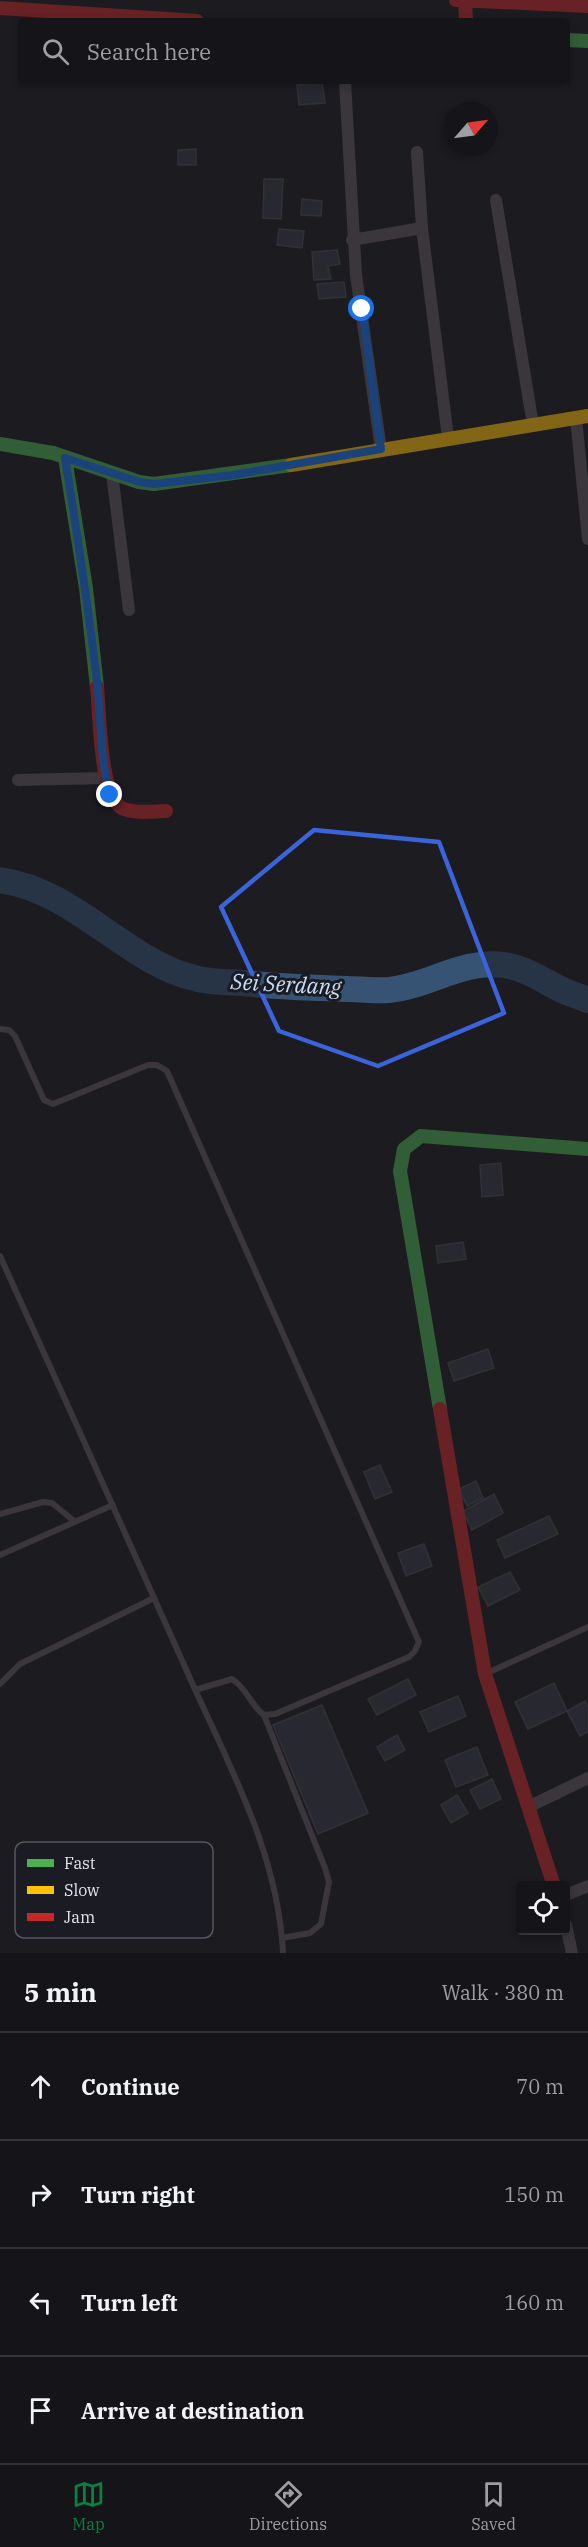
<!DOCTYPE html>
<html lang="en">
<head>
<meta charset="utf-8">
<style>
	:root { --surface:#151519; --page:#222226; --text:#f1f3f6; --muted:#9d9fa2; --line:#343438; --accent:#0b8043 }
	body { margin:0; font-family:"IBM Plex Serif",serif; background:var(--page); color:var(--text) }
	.controls { position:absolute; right:18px; bottom:18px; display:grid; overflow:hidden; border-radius:6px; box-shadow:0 3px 9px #0003 }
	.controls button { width:54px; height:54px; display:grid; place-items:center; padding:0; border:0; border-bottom:2px solid var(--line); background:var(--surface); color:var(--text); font:30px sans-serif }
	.compass { position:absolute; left:444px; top:102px; width:54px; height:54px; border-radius:50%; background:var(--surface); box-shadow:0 3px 9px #0003; rotate:62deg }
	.stop { position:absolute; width:18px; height:18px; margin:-14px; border:4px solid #1a73e8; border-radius:50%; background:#fff }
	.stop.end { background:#1a73e8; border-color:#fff; box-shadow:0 2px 6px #0008 }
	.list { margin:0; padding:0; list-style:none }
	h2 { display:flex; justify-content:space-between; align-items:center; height:78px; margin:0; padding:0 24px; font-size:26px }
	h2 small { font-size:20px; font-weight:400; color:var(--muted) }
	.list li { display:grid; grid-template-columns:39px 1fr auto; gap:18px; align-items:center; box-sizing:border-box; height:108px; padding:0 24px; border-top:2px solid var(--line) }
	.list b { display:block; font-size:22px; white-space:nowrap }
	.list em { font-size:20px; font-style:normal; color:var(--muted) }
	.icon { flex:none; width:33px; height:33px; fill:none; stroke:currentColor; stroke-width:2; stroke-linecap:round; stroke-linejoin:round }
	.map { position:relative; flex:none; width:588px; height:1953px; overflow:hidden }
	.search { position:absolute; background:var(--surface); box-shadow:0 3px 9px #0003; left:18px; right:18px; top:18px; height:66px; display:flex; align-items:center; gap:15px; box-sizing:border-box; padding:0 21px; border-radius:6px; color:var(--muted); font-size:22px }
	.sheet { height:510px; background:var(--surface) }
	nav { display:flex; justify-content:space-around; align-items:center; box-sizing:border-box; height:84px; border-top:2px solid var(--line); background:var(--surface); font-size:16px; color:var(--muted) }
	nav a { display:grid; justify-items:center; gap:3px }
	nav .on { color:var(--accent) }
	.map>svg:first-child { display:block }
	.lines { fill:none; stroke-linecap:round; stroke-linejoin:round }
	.river { stroke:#375374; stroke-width:26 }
	.building { fill:#393943; stroke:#4a4a4e; stroke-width:1.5 }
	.lane { stroke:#61575d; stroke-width:6 }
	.street { stroke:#61575d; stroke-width:12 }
	.fast { stroke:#4caf50; stroke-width:14 }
	.slow { stroke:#ffc107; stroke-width:14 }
	.jam { stroke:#c62828; stroke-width:14 }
	.route { stroke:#1a73e8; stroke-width:8 }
	.marked { fill:none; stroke:#3b64db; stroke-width:4.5; stroke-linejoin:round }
	.labels { text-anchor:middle; stroke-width:6; stroke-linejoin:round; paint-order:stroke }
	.water-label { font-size:22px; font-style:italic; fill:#caddf6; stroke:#1a1b23 }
	.key { fill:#1a1b23; stroke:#56575f; stroke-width:1.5 }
	.key-label { font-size:16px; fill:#e3e4ea }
</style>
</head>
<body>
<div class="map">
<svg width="588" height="1953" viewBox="0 0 588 1953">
	<rect width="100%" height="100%" fill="#1c1c21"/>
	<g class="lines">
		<path class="river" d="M 0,880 C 77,891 126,963 198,979 C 215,983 235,982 253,984 C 284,987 316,988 348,989 C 362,989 376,991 389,990 C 429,986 463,959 504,965 C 524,968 541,979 558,988 C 568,993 578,996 588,1000"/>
	</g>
	<path class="building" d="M 322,82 L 325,103 L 299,105 L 297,85 Z
		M 196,149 L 196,165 L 178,165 L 178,150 Z
		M 264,179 L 283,179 L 281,219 L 263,218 Z
		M 302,199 L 322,201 L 321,216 L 301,215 Z
		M 279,229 L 304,231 L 302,248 L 277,245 Z
		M 337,250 L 340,264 L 328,266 L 331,279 L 314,280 L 312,252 Z
		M 344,282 L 346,297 L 319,299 L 317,284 Z
		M 501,1163 L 503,1195 L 482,1197 L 480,1165 Z
		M 463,1242 L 466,1259 L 438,1263 L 436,1246 Z
		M 488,1349 L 494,1368 L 454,1381 L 448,1363 Z
		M 380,1465 L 392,1492 L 375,1499 L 364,1472 Z
		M 476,1481 L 483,1498 L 467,1506 L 459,1489 Z
		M 494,1494 L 503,1513 L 472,1530 L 463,1511 Z
		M 549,1516 L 558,1534 L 505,1558 L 497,1540 Z
		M 424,1544 L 432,1566 L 406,1576 L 398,1553 Z
		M 510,1572 L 520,1590 L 488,1606 L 478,1587 Z
		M 408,1679 L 416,1695 L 377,1715 L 368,1699 Z
		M 554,1683 L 567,1711 L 528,1729 L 515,1702 Z
		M 458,1696 L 466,1716 L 429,1732 L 420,1712 Z
		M 585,1701 L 588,1707 L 588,1732 L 580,1736 L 567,1711 Z
		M 322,1705 L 368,1813 L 318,1834 L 273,1725 Z
		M 397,1735 L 405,1750 L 385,1761 L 377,1747 Z
		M 477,1747 L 488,1775 L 456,1787 L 445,1760 Z
		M 492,1779 L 501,1799 L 480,1809 L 470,1790 Z
		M 457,1795 L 468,1813 L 451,1823 L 441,1805 Z"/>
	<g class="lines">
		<path class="lane" d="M 0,1029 L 9,1030 L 15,1036 L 44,1100 L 53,1104 L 148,1065 L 157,1065 L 167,1071 L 419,1642 L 415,1651 L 409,1657 L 275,1714 L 264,1715 C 250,1705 247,1688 232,1679 L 195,1690
			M 0,1256 C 62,1393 124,1529 185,1667 C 225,1759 278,1849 283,1953
			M 0,1514 L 43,1502 L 52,1503 L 74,1521
			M 0,1555 L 113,1505
			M 485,1674 L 588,1627
			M 0,1684 L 20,1664 L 154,1598
			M 264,1715 L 325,1868 L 329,1882 L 321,1924 L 310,1933 L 282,1938"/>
		<path class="street" d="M 345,81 L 356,275 L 381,449
			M 417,152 L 422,228
			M 496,200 L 533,425
			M 352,240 L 422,228 L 448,438
			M 576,418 L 588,539
			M 112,473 L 129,610
			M 18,780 L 105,778
			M 528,1807 L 588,1778
			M 566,1895 L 588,1886
			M 566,1925 L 572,1953"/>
		<path class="fast" d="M 567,40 L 588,41
			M 0,444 L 53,453 L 139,482 L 154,484 L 291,465
			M 65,458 L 86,588 L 97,687
			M 440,1409 L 400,1171 L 404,1149 L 421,1136 L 588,1149"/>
		<path class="slow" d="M 291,465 L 588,416"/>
		<path class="jam" d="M 456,0 L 588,6
			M 465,1 L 466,21
			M 0,8 L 197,21
			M 97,687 C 100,712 99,800 124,809 C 137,814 153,811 166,811
			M 440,1409 L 485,1674 L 554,1886"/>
	</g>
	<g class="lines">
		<path class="route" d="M 110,795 C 100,760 101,717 97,681 C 88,606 77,532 65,458 L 140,482 L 154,484 L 233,475 L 381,449 L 362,309"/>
	</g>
	<path d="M0 0H588V1953H0ZM 314,830 L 439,842 L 504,1013 L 378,1066 L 279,1031 L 221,907 Z" fill="#1c1c21" fill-opacity=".55" fill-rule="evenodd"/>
	<path class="marked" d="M 314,830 L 439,842 L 504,1013 L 378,1066 L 279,1031 L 221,907 Z"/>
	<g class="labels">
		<g class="water-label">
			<text transform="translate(286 984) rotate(3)" y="8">Sei Serdang</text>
		</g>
	</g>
	<rect x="15" y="1842" width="198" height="96" rx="9" class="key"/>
	<rect x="27" y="1859" width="27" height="8" fill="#4caf50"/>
	<rect x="27" y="1886" width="27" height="8" fill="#ffc107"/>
	<rect x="27" y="1913" width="27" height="8" fill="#c62828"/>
	<g class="key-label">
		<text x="64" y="1869">Fast</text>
		<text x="64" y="1896">Slow</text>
		<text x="64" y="1923">Jam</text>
	</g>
</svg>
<div class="controls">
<button><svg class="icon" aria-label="locate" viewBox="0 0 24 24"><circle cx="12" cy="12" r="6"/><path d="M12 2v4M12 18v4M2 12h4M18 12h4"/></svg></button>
</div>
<svg class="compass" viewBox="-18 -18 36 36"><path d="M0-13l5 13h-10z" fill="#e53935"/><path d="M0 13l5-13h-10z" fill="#9d9fa2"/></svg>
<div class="stop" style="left:362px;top:309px"></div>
<div class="stop end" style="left:110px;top:795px"></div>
<div class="search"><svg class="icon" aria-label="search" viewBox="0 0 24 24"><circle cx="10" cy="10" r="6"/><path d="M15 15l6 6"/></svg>Search here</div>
</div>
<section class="sheet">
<h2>5 min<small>Walk · 380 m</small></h2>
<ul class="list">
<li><svg class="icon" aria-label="ahead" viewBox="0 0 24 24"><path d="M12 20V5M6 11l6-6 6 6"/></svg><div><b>Continue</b></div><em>70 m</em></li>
<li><svg class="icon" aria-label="right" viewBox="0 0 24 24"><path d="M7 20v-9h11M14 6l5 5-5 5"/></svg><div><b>Turn right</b></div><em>150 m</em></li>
<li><svg class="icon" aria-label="left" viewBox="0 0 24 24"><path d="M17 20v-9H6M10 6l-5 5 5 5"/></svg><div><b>Turn left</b></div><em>160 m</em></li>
<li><svg class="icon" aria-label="arrive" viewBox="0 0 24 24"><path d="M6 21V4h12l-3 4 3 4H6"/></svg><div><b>Arrive at destination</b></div></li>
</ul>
</section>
<nav>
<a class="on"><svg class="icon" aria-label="map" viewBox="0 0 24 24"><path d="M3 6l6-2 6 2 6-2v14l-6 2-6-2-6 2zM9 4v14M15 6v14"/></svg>Map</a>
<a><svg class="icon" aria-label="directions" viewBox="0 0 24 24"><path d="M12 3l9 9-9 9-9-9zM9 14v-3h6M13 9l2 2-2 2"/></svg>Directions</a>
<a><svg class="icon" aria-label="saved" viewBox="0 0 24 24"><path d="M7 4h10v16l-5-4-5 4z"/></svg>Saved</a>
</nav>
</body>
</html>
